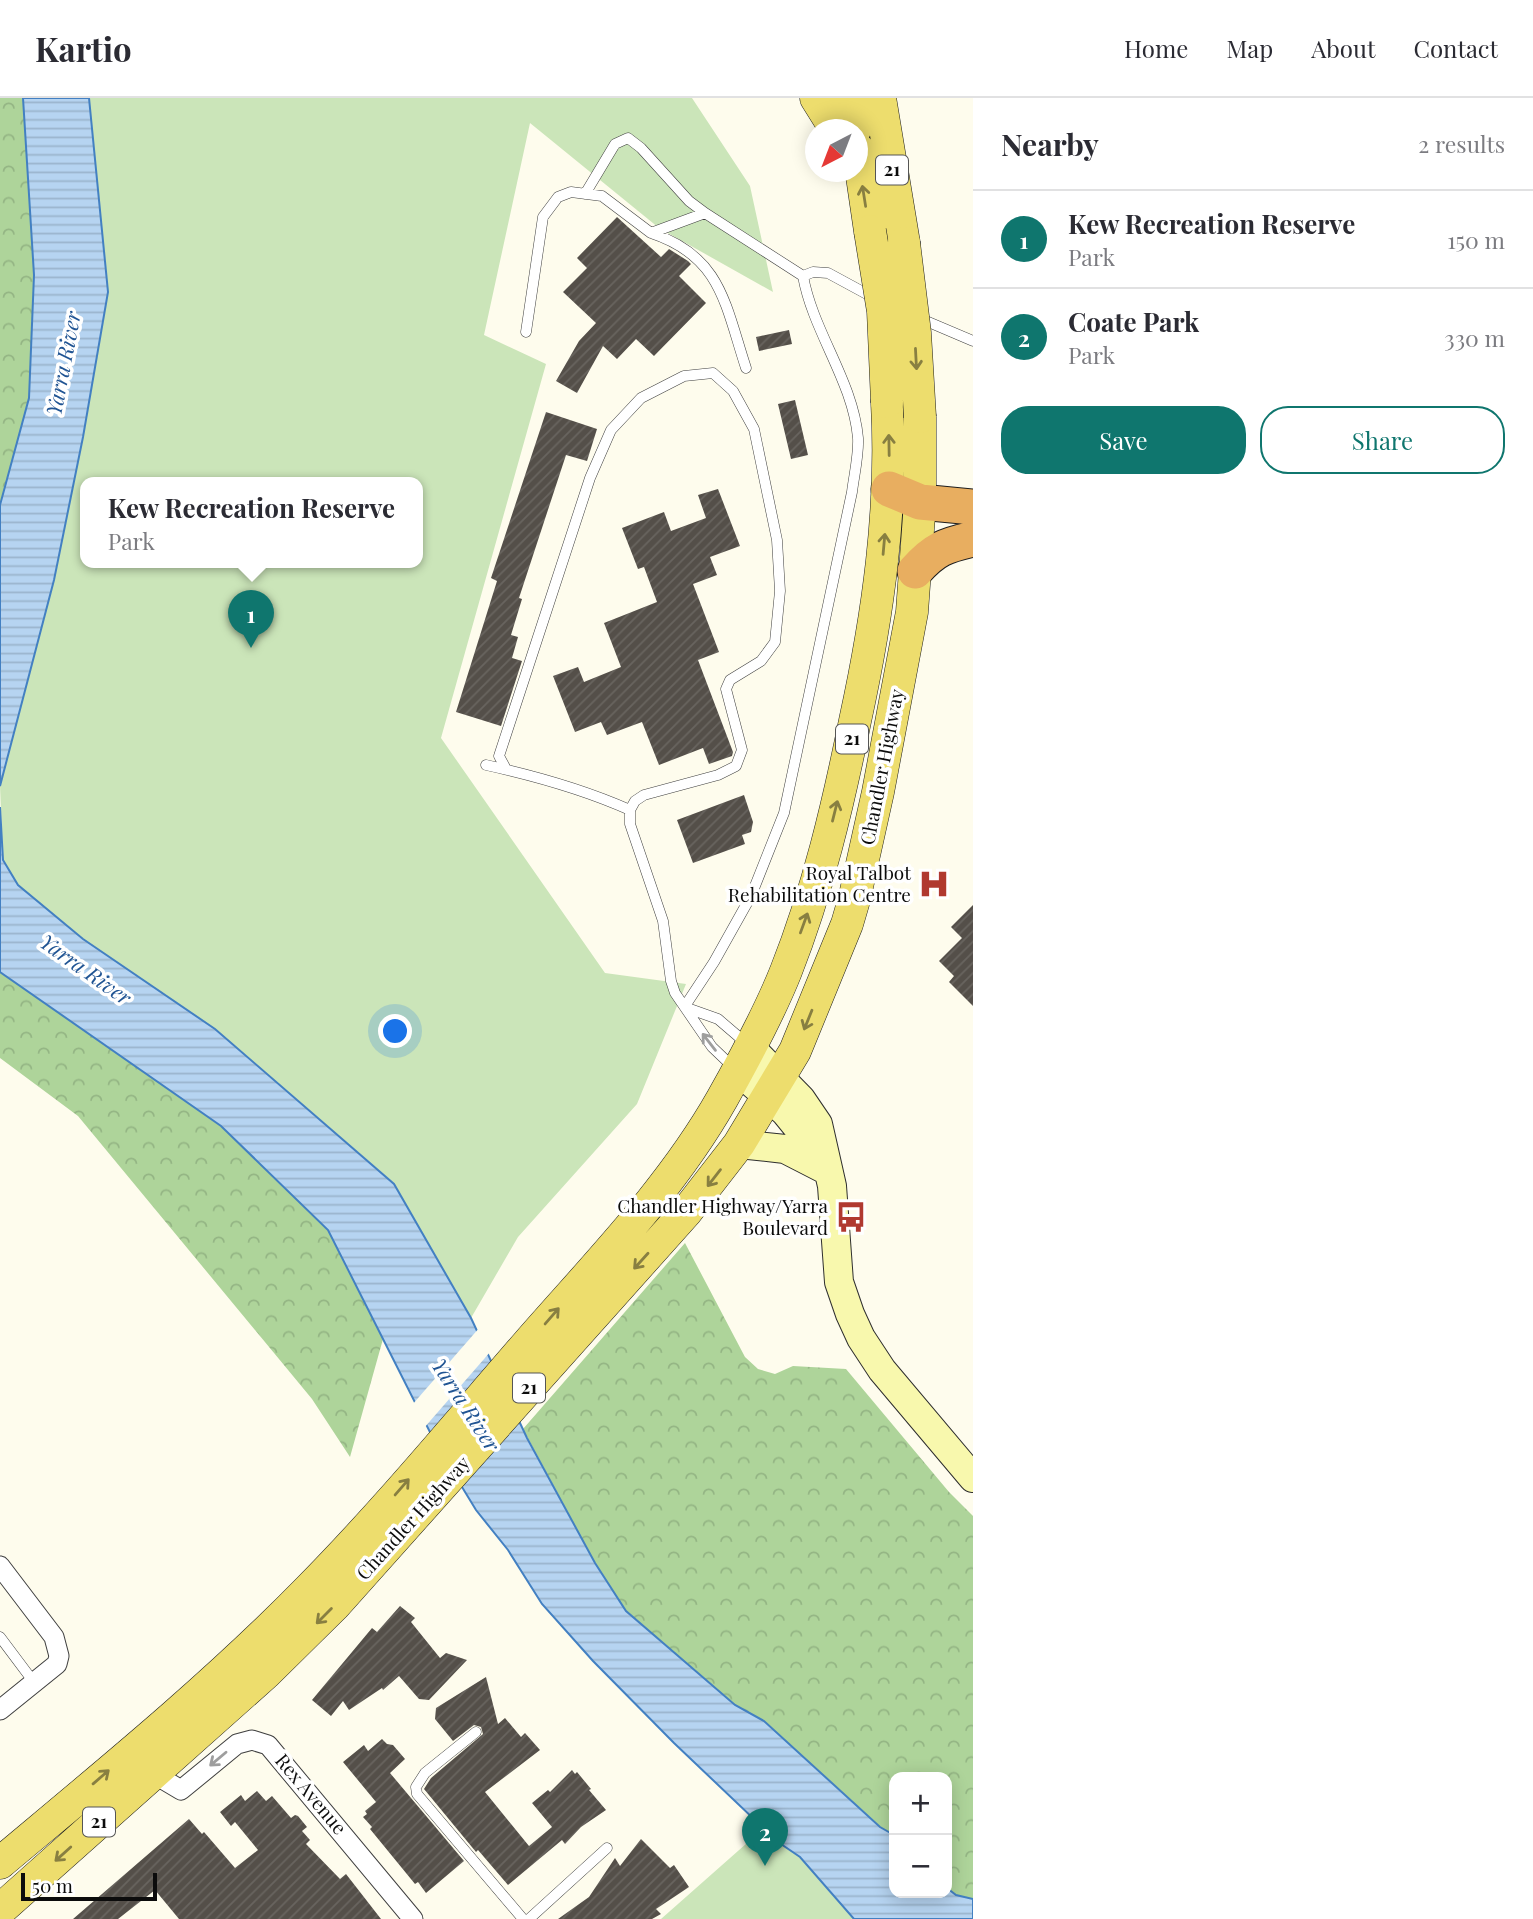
<!DOCTYPE html>
<html lang="en">
<head>
<meta charset="utf-8">
<style>
	:root { --surface:#fff; --page:#f2f2f3; --text:#2b2b33; --muted:#7c7c81; --line:#e1e1e2; --accent:#0f766e }
	body { margin:0; font-family:"Playfair Display",serif; background:var(--page); color:var(--text) }
	.controls { position:absolute; right:21px; bottom:21px; display:grid; overflow:hidden; border-radius:14px; box-shadow:0 4px 18px #0003 }
	.controls button { width:63px; height:63px; display:grid; place-items:center; padding:0; border:0; border-bottom:2px solid var(--line); background:var(--surface); color:var(--text); font:35px sans-serif }
	.compass { position:absolute; left:805px; top:21px; width:63px; height:63px; border-radius:50%; background:var(--surface); box-shadow:0 4px 18px #0003; rotate:222deg }
	.scale { position:absolute; left:21px; bottom:18px; width:136px; box-sizing:border-box; padding-left:7px; border:4px solid #0c0c0c; border-top:0; font-size:19px; line-height:24px; white-space:nowrap; color:#0c0c0c; -webkit-text-stroke:5px #fff; paint-order:stroke }
	.you { position:absolute; left:396px; top:934px; width:24px; height:24px; margin:-18px; border:5px solid #fff; border-radius:50%; background:#1a73e8; box-shadow:0 0 0 10px #1a73e833 }
	.badge { display:grid; place-items:center; width:46px; height:46px; border-radius:50%; background:var(--accent); color:#fff; font-size:23px; font-weight:700 }
	.pin { position:absolute; translate:-50% -58px; filter:drop-shadow(0 2px 4px #0008) }
	.pin::after { content:''; position:absolute; top:37px; width:24px; height:21px; background:inherit; clip-path:polygon(0 0,100% 0,50% 100%) }
	.popup { position:absolute; left:80px; top:379px; width:343px; height:91px; box-sizing:border-box; display:grid; place-content:center; border-radius:14px; background:var(--surface); filter:drop-shadow(0 2px 5px #0005); font-size:23px; white-space:nowrap; color:var(--muted) }
	.popup b { font-size:26px; color:var(--text) }
	.popup::after { content:''; position:absolute; left:50%; top:100%; margin-left:-14px; border:14px solid transparent; border-top-color:var(--surface) }
	.list { margin:0; padding:0; list-style:none }
	h2 { display:flex; justify-content:space-between; align-items:center; height:91px; margin:0; padding:0 28px; font-size:30px }
	h2 small { font-size:23px; font-weight:400; color:var(--muted) }
	.list li { display:grid; grid-template-columns:46px 1fr auto; gap:21px; align-items:center; box-sizing:border-box; height:98px; padding:0 28px; border-top:2px solid var(--line) }
	.list b { display:block; font-size:26px; white-space:nowrap }
	.list p { margin:0; font-size:23px; white-space:nowrap; color:var(--muted) }
	.list em { font-size:23px; font-style:normal; color:var(--muted) }
	.actions { display:flex; gap:14px; padding:21px 28px }
	.actions a { flex:1; padding:16px 0; border:2px solid var(--accent); border-radius:28px; text-align:center; font-size:24px; color:var(--accent) }
	.actions .main { background:var(--accent); color:#fff }
	.map { position:relative; flex:none; width:973px; height:1821px; overflow:hidden }
	header { display:flex; align-items:center; gap:42px; box-sizing:border-box; height:98px; padding:0 35px; background:var(--surface); border-bottom:2px solid var(--line) }
	header strong { font-size:33px }
	nav { display:flex; gap:38px; margin-inline-start:auto; font-size:24px }
	main { display:flex }
	aside { flex:1; background:var(--surface) }
	.map>svg:first-child { display:block }
	.grass { fill:#cbe5b9; fill-rule:evenodd }
	.forest { fill:url(#forest-crowns) }
	.water { fill:url(#water-rules); stroke:#4380c2; stroke-width:2 }
	.pier { fill:#fefced }
	.building { fill:url(#building-hatch) }
	.lines { fill:none; stroke-linecap:round; stroke-linejoin:round }
	.lane-casing { stroke:#3f3f3f; stroke-width:11 }
	.street-casing { stroke:#3f3f3f; stroke-width:21 }
	.secondary-casing { stroke:#2e2e2e; stroke-width:30 }
	.primary-casing { stroke:#1d1d1d; stroke-width:33 }
	.highway-casing { stroke:#1d1d1d; stroke-width:37 }
	.lane { stroke:#fff; stroke-width:10 }
	.street { stroke:#fff; stroke-width:19 }
	.secondary { stroke:#f8f8ad; stroke-width:28 }
	.primary { stroke:#eddd6d; stroke-width:32 }
	.highway { stroke:#e8ae60; stroke-width:35 }
	.primary-bridge-casing { stroke:#1d1d1d; stroke-width:33; stroke-linecap:butt }
	.primary-bridge { stroke:#eddd6d; stroke-width:32 }
	.oneway { stroke:#887f41 }
	.oneway2 { stroke:#9e9e9e }
	.labels { text-anchor:middle; stroke-width:7; stroke-linejoin:round; paint-order:stroke }
	.shield { fill:#fff; stroke:#555; stroke-width:2 }
	.shield-label { font-size:18px; font-weight:bold; fill:#0c0c0c }
	.street-label { font-size:19px; fill:#0c0c0c; stroke:#fff }
	.poi-label { font-size:19px; fill:#0c0c0c; stroke:#fff; text-anchor:end }
	.water-label { font-size:21px; font-style:italic; fill:#205493; stroke:#fff }
</style>
</head>
<body>
<header>
<strong>Kartio</strong>
<nav><a>Home</a><a>Map</a><a>About</a><a>Contact</a></nav>
</header>
<main>
<div class="map">
<svg width="973" height="1821" viewBox="0 0 973 1821">
	<defs>
		<pattern id="forest-crowns" width="20" height="18" patternUnits="userSpaceOnUse" patternTransform="scale(1.75)"><rect width="20" height="18" fill="#aed49a"/><path d="M2 6a3 3 0 1 1 6 0M12 15a3 3 0 1 1 6 0" fill="none" stroke="#94b584"/></pattern>
		<pattern id="water-rules" width="6" height="5" patternUnits="userSpaceOnUse" patternTransform="scale(1.75)"><rect width="6" height="5" fill="#b6d4f1"/><path d="M0 2.5h6" fill="none" stroke="#9bb5cd"/></pattern>
		<pattern id="building-hatch" width="6" height="6" patternUnits="userSpaceOnUse" patternTransform="scale(1.75)"><rect width="6" height="6" fill="#544f49"/><path d="M-1 1l2-2M0 6l6-6M5 7l2-2" fill="none" stroke="#68645f"/></pattern>
	</defs>
	<rect width="100%" height="100%" fill="#fefced"/>
	<path class="grass" d="M 89,0 L 692,0 L 750,88 L 773,194 L 659,130 L 530,25 L 484,237 L 546,266 L 441,640 L 605,875 L 686,886 L 637,1006 L 518,1139 L 471,1220 L 394,1085 L 215,931 L 83,841 L 18,787 L 3,763 L 0,688 L 54,482 L 83,339 L 108,194 ZM 85,384 L 417,384 L 417,464 L 85,464 Z
		M 764,1730 L 778,1744 L 800,1759 L 854,1821 L 661,1821 Z"/>
	<path class="forest" d="M 0,0 L 23,0 L 34,177 L 29,300 L 0,407 Z
		M 0,874 L 221,1028 L 292,1097 L 328,1132 L 383,1241 L 350,1359 L 312,1301 L 78,1018 L 0,960 Z
		M 685,1145 L 745,1259 L 758,1271 L 775,1276 L 793,1268 L 846,1271 L 949,1394 L 973,1418 L 973,1801 L 956,1797 L 947,1790 L 947,1679 L 894,1679 L 894,1737 L 880,1729 L 764,1623 L 735,1607 L 626,1513 L 595,1465 L 523,1331 Z"/>
	<path class="water" d="M 23,0 L 89,0 L 108,194 L 83,339 L 54,482 L 0,688 L 0,407 L 29,300 L 34,177 Z
		M 0,709 L 3,762 L 18,787 L 83,841 L 215,931 L 394,1086 L 471,1220 L 527,1340 L 595,1465 L 626,1513 L 735,1607 L 764,1623 L 880,1729 L 894,1737 L 894,1795 L 947,1795 L 947,1790 L 956,1797 L 973,1801 L 973,1821 L 854,1821 L 800,1759 L 778,1744 L 674,1645 L 593,1563 L 542,1506 L 508,1452 L 476,1412 L 437,1348 L 328,1132 L 221,1028 L 0,874 Z"/>
	<path class="pier" d="M 480,1229 L 491,1253 L 424,1330 L 412,1307 Z"/>
	<path class="building" d="M 617,119 L 661,159 L 669,151 L 688,163 L 691,166 L 679,178 L 706,205 L 654,258 L 636,241 L 617,261 L 603,248 L 577,295 L 556,283 L 579,243 L 596,225 L 563,194 L 587,170 L 577,160 Z
		M 789,232 L 792,246 L 759,253 L 756,239 Z
		M 795,302 L 808,357 L 791,361 L 778,306 Z
		M 546,314 L 597,331 L 587,363 L 566,357 L 519,500 L 522,501 L 511,537 L 518,539 L 512,560 L 522,563 L 501,628 L 456,614 L 497,483 L 491,480 Z
		M 718,391 L 740,448 L 710,459 L 717,477 L 693,486 L 719,554 L 698,562 L 733,654 L 732,658 L 709,666 L 703,650 L 659,667 L 642,624 L 607,637 L 601,624 L 575,634 L 553,578 L 578,569 L 584,584 L 621,569 L 604,525 L 657,504 L 644,469 L 638,471 L 622,430 L 664,414 L 671,433 L 706,420 L 698,397 Z
		M 744,697 L 753,724 L 751,734 L 742,737 L 745,746 L 693,765 L 677,722 Z
		M 973,807 L 973,908 L 949,884 L 954,878 L 939,863 L 962,840 L 951,829 Z
		M 400,1508 L 415,1520 L 411,1524 L 440,1560 L 446,1555 L 467,1562 L 429,1602 L 419,1601 L 399,1578 L 383,1592 L 382,1590 L 349,1612 L 343,1603 L 331,1618 L 312,1602 L 372,1530 L 377,1534 Z
		M 486,1579 L 498,1626 L 505,1620 L 521,1639 L 525,1635 L 540,1652 L 485,1694 L 529,1748 L 552,1729 L 532,1705 L 548,1692 L 550,1694 L 572,1672 L 575,1676 L 577,1674 L 591,1691 L 589,1692 L 606,1712 L 581,1729 L 565,1746 L 562,1742 L 508,1787 L 478,1752 L 476,1754 L 424,1691 L 431,1680 L 483,1636 L 481,1629 L 474,1627 L 453,1643 L 435,1621 L 436,1610 Z
		M 382,1641 L 387,1646 L 393,1647 L 405,1661 L 390,1675 L 464,1763 L 426,1795 L 418,1784 L 415,1786 L 370,1731 L 372,1729 L 363,1719 L 367,1716 L 365,1713 L 376,1704 L 343,1664 L 364,1647 L 368,1653 Z
		M 257,1693 L 266,1703 L 272,1698 L 291,1720 L 295,1717 L 298,1718 L 307,1729 L 302,1733 L 310,1742 L 306,1746 L 340,1781 L 346,1776 L 381,1821 L 179,1821 L 155,1792 L 118,1821 L 73,1821 L 189,1721 L 202,1736 L 204,1734 L 235,1770 L 258,1752 L 235,1724 L 231,1728 L 220,1714 L 241,1697 L 245,1703 Z
		M 641,1741 L 670,1770 L 674,1767 L 689,1789 L 656,1811 L 661,1816 L 652,1821 L 558,1821 L 589,1799 L 615,1760 L 620,1768 Z"/>
	<g class="lines">
		<defs>
			<path id="lane" d="M 585,96 L 615,46 L 628,40 L 641,50 L 689,103 L 705,115
				M 651,135 C 721,158 725,206 746,270
				M 919,220 L 973,243
				M 526,234 L 543,119 L 558,99 L 571,94 L 602,98 L 651,135 L 705,115 L 803,178
				M 486,667 C 536,678 583,691 630,712 L 630,726 L 663,823 L 671,883 L 675,895 L 712,949 L 734,970
				M 506,671 L 499,658 L 590,380 L 611,332 L 641,300 L 684,278 L 713,275 L 733,293 L 754,331 L 777,442 L 780,493 L 775,544 L 761,563 L 730,582 L 726,591 L 742,652 L 736,668 L 718,677 L 644,697 L 635,703 L 630,712
				M 685,908 L 714,864 L 751,798 L 784,715 L 852,394 C 854,377 859,357 858,340 C 853,283 813,234 803,178 L 813,174 L 828,175 L 876,201
				M 687,910 L 718,921 L 746,945
				M 0,1539 L 33,1583
				M 476,1634 L 425,1675 L 416,1689 L 417,1696 L 523,1821
				M 529,1821 L 607,1750"/>
			<path id="street" d="M 0,1468 L 54,1539 L 59,1558 L 57,1566 L 0,1612
				M 154,1676 L 181,1692 L 237,1646 L 252,1642 L 268,1647 L 413,1821"/>
			<path id="secondary" d="M 749,948 L 801,1001 L 818,1026 L 832,1088 L 839,1184 L 850,1216 L 861,1240 L 882,1272 L 973,1380
				M 737,972 L 785,1014 L 820,1057
				M 739,1046 L 785,1051 L 824,1071"/>
			<path id="primary" d="M 816,0 L 836,32
				M 850,0 L 855,32
				M 880,0 L 904,145
				M 858,51 L 870,133
				M 0,1765 C 105,1677 212,1590 308,1492 C 385,1414 456,1328 528,1245 C 596,1167 671,1091 722,1001 C 745,960 769,916 786,873 C 818,792 838,707 855,623 C 878,517 893,412 887,304
				M 0,1812 L 265,1576 L 335,1507 L 687,1113 L 739,1046 L 795,953 L 847,826 L 854,802 L 878,694 L 912,514 L 920,404 L 920,319"/>
			<path id="highway" d="M 889,391 L 920,404 L 973,409
				M 915,473 C 934,451 946,447 973,441"/>
		</defs>
		<use href="#lane" class="lane-casing"/>
		<use href="#street" class="street-casing"/>
		<use href="#secondary" class="secondary-casing"/>
		<use href="#primary" class="primary-casing"/>
		<use href="#highway" class="highway-casing"/>
		<use href="#lane" class="lane"/>
		<use href="#street" class="street"/>
		<use href="#secondary" class="secondary"/>
		<use href="#primary" class="primary"/>
		<use href="#highway" class="highway"/>
		<defs>
			<path id="primary-bridge" d="M 870,133 L 883,213 L 887,304
				M 904,145 L 915,235 L 920,319"/>
		</defs>
		<use href="#primary-bridge" class="primary-bridge-casing"/>
		<use href="#primary-bridge" class="primary-bridge"/>
	</g>
	<defs><path id="oneway-shaft" d="M-6 0H5M1.5-3L5.5 0L1.5 3" fill="none" stroke-width="1.6" stroke-linecap="round" stroke-linejoin="round" transform="scale(1.75)"/></defs>
	<g class="oneway">
		<use href="#oneway-shaft" transform="translate(864 98) rotate(-99)"/>
		<use href="#oneway-shaft" transform="translate(916 261) rotate(87)"/>
		<use href="#oneway-shaft" transform="translate(889 347) rotate(-91)"/>
		<use href="#oneway-shaft" transform="translate(884 446) rotate(-85)"/>
		<use href="#oneway-shaft" transform="translate(835 713) rotate(-76)"/>
		<use href="#oneway-shaft" transform="translate(804 825) rotate(-70)"/>
		<use href="#oneway-shaft" transform="translate(808 922) rotate(112)"/>
		<use href="#oneway-shaft" transform="translate(714 1080) rotate(128)"/>
		<use href="#oneway-shaft" transform="translate(641 1163) rotate(132)"/>
		<use href="#oneway-shaft" transform="translate(552 1218) rotate(-49)"/>
		<use href="#oneway-shaft" transform="translate(402 1389) rotate(-49)"/>
		<use href="#oneway-shaft" transform="translate(324 1518) rotate(135)"/>
		<use href="#oneway-shaft" transform="translate(101 1679) rotate(-41)"/>
		<use href="#oneway-shaft" transform="translate(63 1756) rotate(138)"/>
	</g>
	<g class="oneway2">
		<use href="#oneway-shaft" transform="translate(709 944) rotate(-128)"/>
		<use href="#oneway-shaft" transform="translate(218 1661) rotate(140)"/>
	</g>
	<defs>
		<symbol id="hospital-bare" viewBox="-9 -9 18 18"><path d="M-5-5h3v3.5h4V-5h3V5h-3V1.5h-4V5h-3Z" fill="#b03930" stroke="#fff" stroke-width="2.5" paint-order="stroke"/></symbol>
		<symbol id="bus-bare" viewBox="-9 -9 18 18"><path d="M-5-6H5V4H4V6H2V4H-2V6H-4V4H-5ZM-3.5-4V0h7V-4ZM-3.5 1.2v1.5H-2V1.2ZM2 1.2v1.5H3.5V1.2Z" fill="#b03930" stroke="#fff" stroke-width="2.5" paint-order="stroke"/></symbol>
	</defs>
	<g fill-rule="evenodd">
		<use href="#hospital-bare" x="912" y="764" width="44" height="44"/>
		<use href="#bus-bare" x="829" y="1097" width="44" height="44"/>
	</g>
	<g class="labels">
		<g class="shield">
			<rect x="876" y="57.5" width="32" height="29" rx="5"/>
			<rect x="836" y="626.5" width="32" height="29" rx="5"/>
			<rect x="513" y="1275.5" width="32" height="29" rx="5"/>
			<rect x="83" y="1709.5" width="32" height="29" rx="5"/>
		</g>
		<g class="shield-label">
			<text x="892" y="78">21</text>
			<text x="852" y="647">21</text>
			<text x="529" y="1296">21</text>
			<text x="99" y="1730">21</text>
		</g>
		<g class="street-label">
			<text transform="translate(882 669) rotate(-79)" y="7">Chandler Highway</text>
			<text transform="translate(413 1420) rotate(-48)" y="7">Chandler Highway</text>
			<text transform="translate(311 1696) rotate(50)" y="7">Rex Avenue</text>
		</g>
		<g class="poi-label">
			<text x="911" y="782">Royal Talbot<tspan x="911" dy="22">Rehabilitation Centre</tspan></text>
			<text x="828" y="1115">Chandler Highway/Yarra<tspan x="828" dy="22">Boulevard</tspan></text>
		</g>
		<g class="water-label">
			<text transform="translate(64 266) rotate(-79)" y="7">Yarra River</text>
			<text transform="translate(85 872) rotate(35)" y="7">Yarra River</text>
			<text transform="translate(465 1307) rotate(57)" y="7">Yarra River</text>
		</g>
	</g>
</svg>
<div class="controls">
<button>+</button>
<button>−</button>
</div>
<svg class="compass" viewBox="-18 -18 36 36"><path d="M0-13l5 13h-10z" fill="#e53935"/><path d="M0 13l5-13h-10z" fill="#7c7c81"/></svg>
<div class="scale">50 m</div>
<div class="you"></div>
<div class="pin badge" style="left:251px;top:550px">1</div>
<div class="popup"><b>Kew Recreation Reserve</b>Park</div>
<div class="pin badge" style="left:765px;top:1768px">2</div>
</div>
<aside>
<h2>Nearby<small>2 results</small></h2>
<ul class="list">
<li><span class="badge">1</span><div><b>Kew Recreation Reserve</b><p>Park</p></div><em>150 m</em></li>
<li><span class="badge">2</span><div><b>Coate Park</b><p>Park</p></div><em>330 m</em></li>
</ul>
<div class="actions"><a class="main">Save</a><a>Share</a></div>
</aside>
</main>
</body>
</html>
